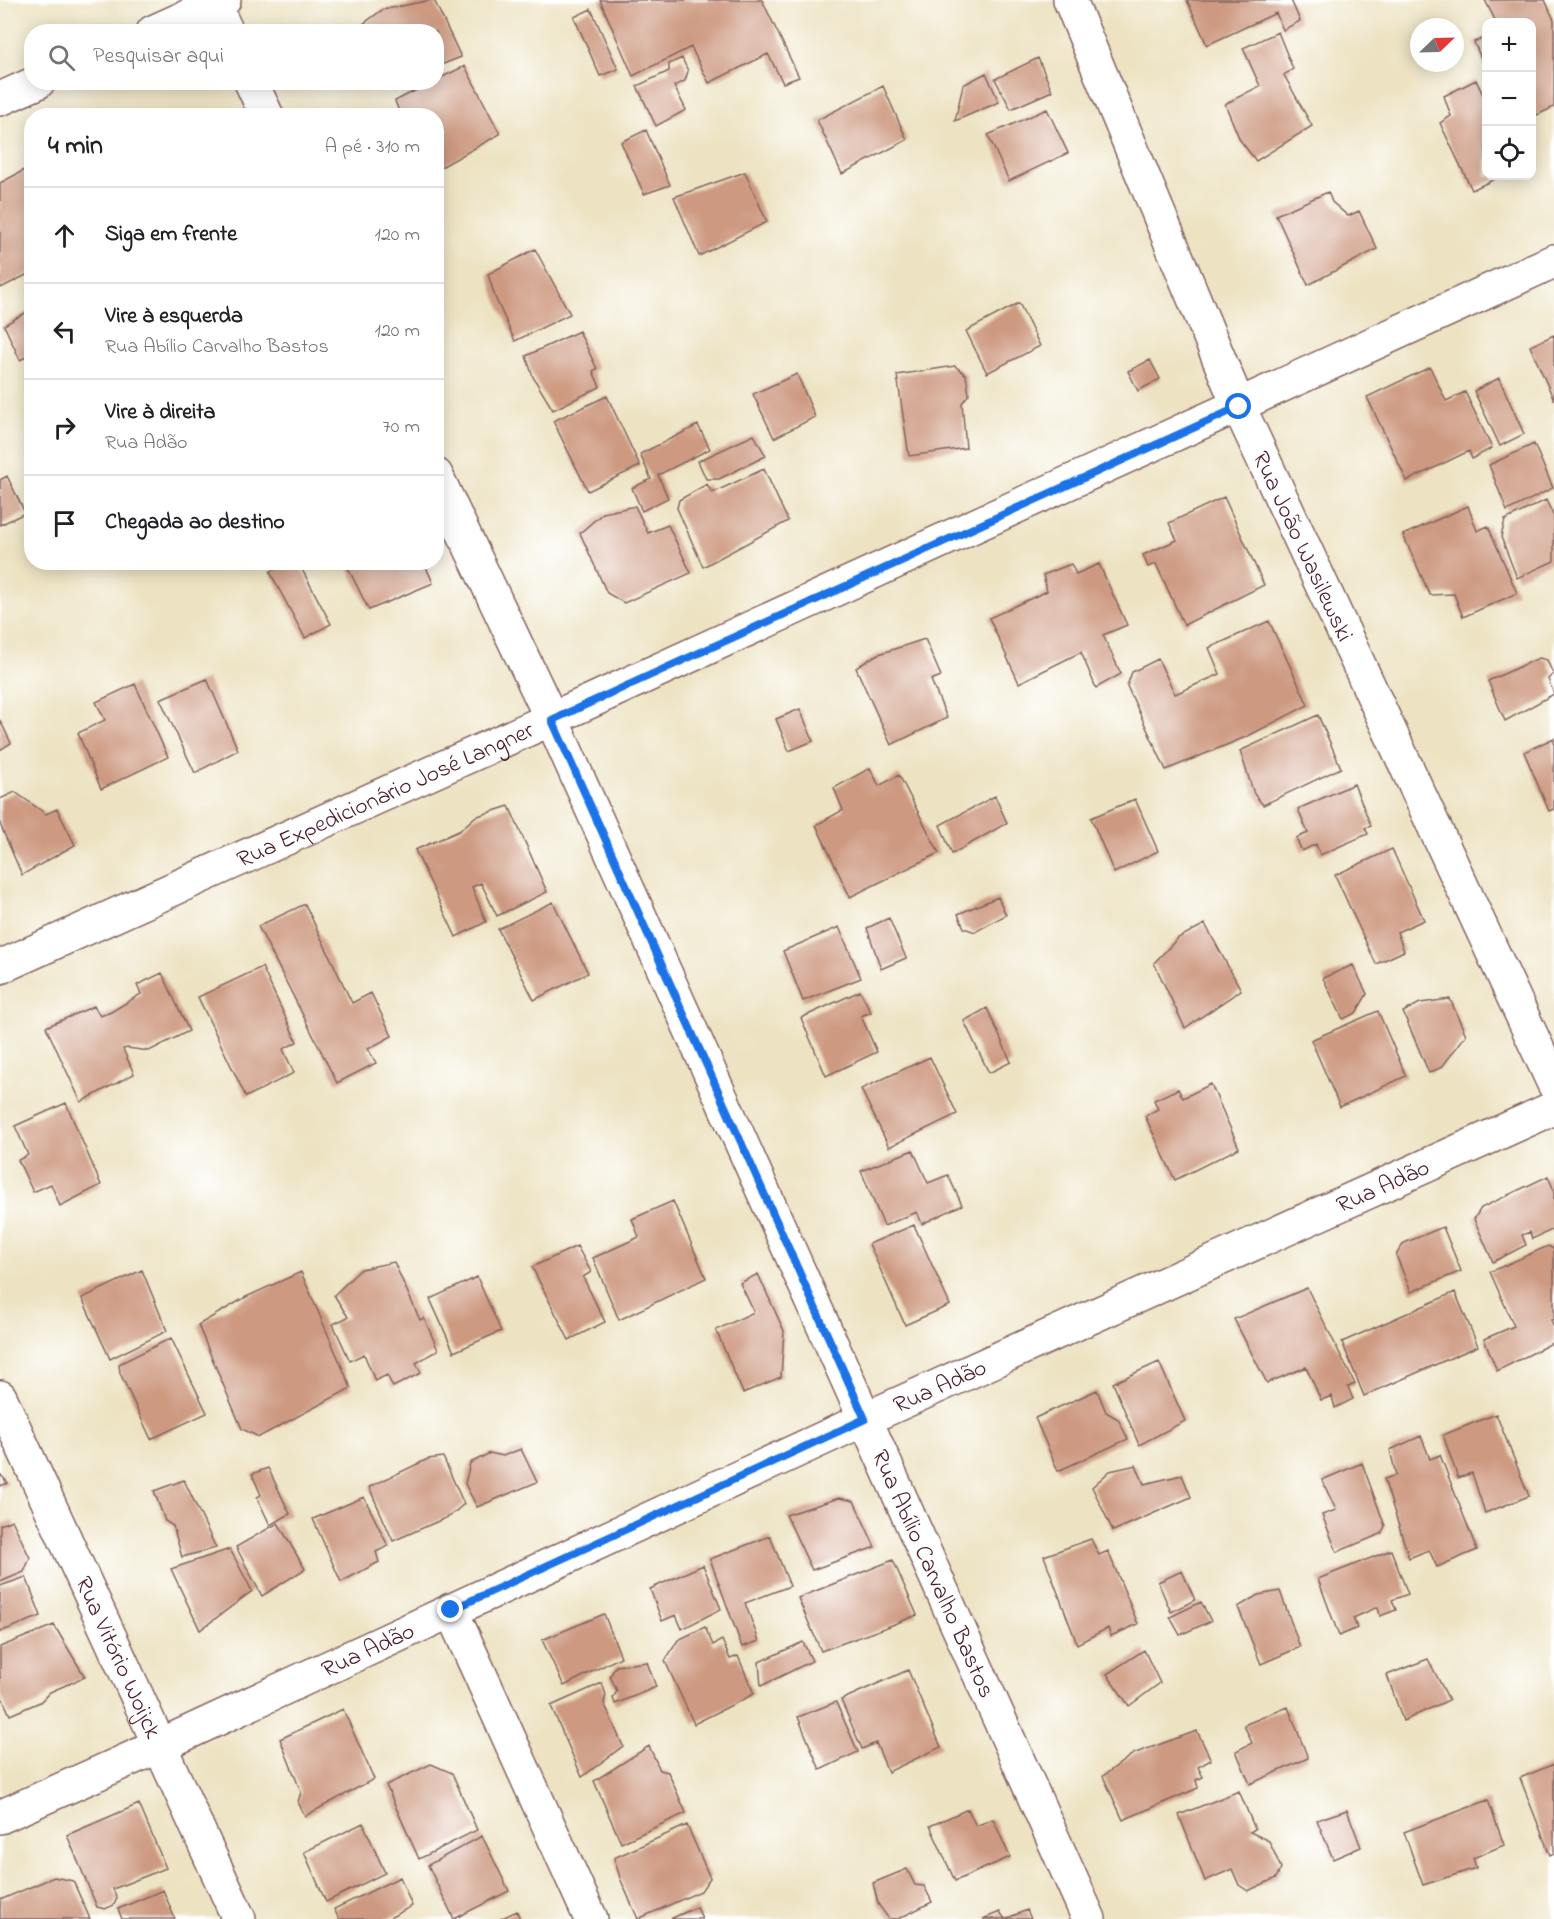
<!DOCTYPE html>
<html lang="pt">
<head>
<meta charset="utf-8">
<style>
	:root { --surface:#fff; --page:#f6f6f6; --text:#202124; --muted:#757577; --line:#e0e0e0 }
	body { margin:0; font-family:"Indie Flower",sans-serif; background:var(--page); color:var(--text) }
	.controls { position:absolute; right:18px; top:18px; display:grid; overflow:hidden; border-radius:12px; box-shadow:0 3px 15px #0003 }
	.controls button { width:54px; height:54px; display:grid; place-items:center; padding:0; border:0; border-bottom:2px solid var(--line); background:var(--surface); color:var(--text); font:30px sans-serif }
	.compass { position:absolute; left:1410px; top:18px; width:54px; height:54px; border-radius:50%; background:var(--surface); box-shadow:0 3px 15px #0003; rotate:67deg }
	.stop { position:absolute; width:18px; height:18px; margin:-14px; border:4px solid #1a73e8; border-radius:50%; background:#fff }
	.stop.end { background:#1a73e8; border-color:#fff; box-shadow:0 2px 6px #0008 }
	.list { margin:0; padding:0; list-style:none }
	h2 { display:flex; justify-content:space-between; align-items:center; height:78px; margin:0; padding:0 24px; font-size:26px }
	h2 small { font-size:20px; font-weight:400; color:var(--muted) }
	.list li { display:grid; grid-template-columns:39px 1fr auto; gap:18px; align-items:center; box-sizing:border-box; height:96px; padding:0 24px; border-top:2px solid var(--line) }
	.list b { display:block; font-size:22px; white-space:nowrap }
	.list p { margin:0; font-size:20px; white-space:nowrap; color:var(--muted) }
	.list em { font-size:20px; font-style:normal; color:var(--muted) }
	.icon { flex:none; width:33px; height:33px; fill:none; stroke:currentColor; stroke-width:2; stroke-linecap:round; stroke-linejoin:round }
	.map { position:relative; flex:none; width:1554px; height:1919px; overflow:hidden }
	.search { position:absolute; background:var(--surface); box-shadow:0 3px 15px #0003; left:24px; top:24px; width:420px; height:66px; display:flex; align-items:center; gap:15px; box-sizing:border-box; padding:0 21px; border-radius:24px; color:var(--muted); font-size:22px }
	.panel { position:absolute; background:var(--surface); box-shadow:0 3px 15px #0003; left:24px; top:108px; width:420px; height:462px; border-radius:24px }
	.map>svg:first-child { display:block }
	.building { fill:#cd9a81 }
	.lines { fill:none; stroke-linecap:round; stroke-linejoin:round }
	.minor-casing { stroke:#836460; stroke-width:36 }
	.minor { stroke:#fff; stroke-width:33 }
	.route { stroke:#1a73e8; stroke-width:8 }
	.labels { text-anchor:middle; stroke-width:5; stroke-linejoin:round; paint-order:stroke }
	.street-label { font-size:24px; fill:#4a1f2b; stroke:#fff }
</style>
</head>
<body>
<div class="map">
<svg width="1554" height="1919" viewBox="0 0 1554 1919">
	<rect width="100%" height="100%" fill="#fff"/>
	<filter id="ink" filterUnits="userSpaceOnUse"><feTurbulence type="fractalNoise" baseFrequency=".0167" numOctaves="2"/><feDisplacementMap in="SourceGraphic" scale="12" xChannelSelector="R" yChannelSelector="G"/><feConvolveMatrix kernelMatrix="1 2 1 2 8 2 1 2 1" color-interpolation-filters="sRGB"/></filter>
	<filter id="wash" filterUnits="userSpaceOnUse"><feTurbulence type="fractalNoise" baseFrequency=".008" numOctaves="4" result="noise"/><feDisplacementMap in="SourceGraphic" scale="24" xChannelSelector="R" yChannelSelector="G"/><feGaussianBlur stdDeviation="1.35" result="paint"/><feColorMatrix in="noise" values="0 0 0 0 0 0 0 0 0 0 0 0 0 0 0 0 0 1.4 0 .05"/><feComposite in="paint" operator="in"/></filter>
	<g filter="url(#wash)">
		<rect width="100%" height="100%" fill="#ede3c3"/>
		<g id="blocks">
			<path class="building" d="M 431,0 L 434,0 L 461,57 L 436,67 L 436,32 L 362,32 L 359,27 L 382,10 Z
				M 600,0 L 762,0 L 799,77 L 783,83 L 768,54 L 709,83 L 691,47 L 633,76 Z
				M 1187,0 L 1291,0 L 1300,21 L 1283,30 L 1276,13 L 1207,45 Z
				M 1485,0 L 1545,0 L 1554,20 L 1554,107 L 1537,115 L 1532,102 L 1532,22 L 1496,22 Z
				M 591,9 L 618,69 L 600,76 L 574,17 Z
				M 1278,32 L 1293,69 L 1284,75 L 1312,126 L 1256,161 L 1240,140 L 1225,104 L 1260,86 L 1243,48 Z
				M 1486,37 L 1486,70 L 1474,42 Z
				M 682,58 L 688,71 L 685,81 L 674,86 L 686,110 L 656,126 L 637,86 L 669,71 L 669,64 Z
				M 1038,58 L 1052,91 L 1011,109 L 995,79 Z
				M 465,66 L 500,134 L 436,170 L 436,116 L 401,116 L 395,101 L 432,82 L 436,82 L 436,80 Z
				M 986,73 L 999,102 L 955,121 L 963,85 Z
				M 1476,80 L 1485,99 L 1486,99 L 1486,176 L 1501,176 L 1472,190 L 1440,123 L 1451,116 L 1444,96 Z
				M 389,82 L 406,82 L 394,91 Z
				M 883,86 L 907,140 L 842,174 L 817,120 Z
				M 1047,109 L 1068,153 L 1009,181 L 988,135 Z
				M 646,130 L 670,185 L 644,194 L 621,142 Z
				M 32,166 L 32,272 L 1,288 L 0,285 L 0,183 Z
				M 745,172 L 767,222 L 699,256 L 674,197 Z
				M 1328,192 L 1332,202 L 1348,216 L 1359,211 L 1377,249 L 1308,285 L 1276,215 Z
				M 535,249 L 570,314 L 515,341 L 495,297 L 488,274 Z
				M 1019,303 L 1040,346 L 987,373 L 966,331 Z
				M 32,309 L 32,354 L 20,360 L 4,325 Z
				M 579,331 L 597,369 L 593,371 L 600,387 L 553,410 L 533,377 L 526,356 Z
				M 1554,335 L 1554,400 L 1530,346 Z
				M 1150,360 L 1160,379 L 1138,391 L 1128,371 Z
				M 955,366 L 966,375 L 969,394 L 962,403 L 966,448 L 909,456 L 897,375 Z
				M 1430,367 L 1446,401 L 1465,392 L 1492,448 L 1472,459 L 1469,451 L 1407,481 L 1367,397 Z
				M 797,374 L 815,417 L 774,438 L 753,394 Z
				M 1499,378 L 1524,434 L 1500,446 L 1474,391 Z
				M 607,396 L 640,466 L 588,491 L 553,421 Z
				M 698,425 L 710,449 L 658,475 L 668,498 L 642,511 L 632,488 L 651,479 L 640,454 Z
				M 754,435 L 766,456 L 719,479 L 706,479 L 698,461 Z
				M 1534,444 L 1553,488 L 1507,511 L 1489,465 Z
				M 764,469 L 788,521 L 703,567 L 677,508 L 679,500 L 707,484 L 712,493 Z
				M 7,476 L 25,513 L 0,525 L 0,480 Z
				M 1224,497 L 1264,585 L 1184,625 L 1156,564 L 1148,567 L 1143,555 L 1177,540 L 1169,523 Z
				M 1546,500 L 1554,517 L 1554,561 L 1517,578 L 1501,537 L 1505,520 Z
				M 635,506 L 648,533 L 668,525 L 691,573 L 624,603 L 607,593 L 580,533 L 603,513 Z
				M 1468,506 L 1477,531 L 1488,526 L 1517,593 L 1463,617 L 1454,594 L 1430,595 L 1403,535 Z
				M 287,562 L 298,562 L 331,624 L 305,638 L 270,572 Z
				M 345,562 L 424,562 L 433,583 L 369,610 Z
				M 1071,564 L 1076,574 L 1099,564 L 1127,625 L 1103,635 L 1121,674 L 1096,688 L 1081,652 L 1019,683 L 989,618 L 1047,591 L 1043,575 Z
				M 1269,621 L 1308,705 L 1248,736 L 1166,770 L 1127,686 L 1132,672 L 1158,659 L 1175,694 L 1220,674 L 1209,648 Z
				M 925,639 L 941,676 L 931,680 L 947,718 L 891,745 L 856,668 L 876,655 Z
				M 1539,658 L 1547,660 L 1553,674 L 1548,679 L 1554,694 L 1505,721 L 1488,681 Z
				M 207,679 L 238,750 L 195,773 L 160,699 Z
				M 135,684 L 168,757 L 101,789 L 78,733 L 105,720 L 96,702 Z
				M 800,709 L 813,741 L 789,751 L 776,719 Z
				M 1318,715 L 1341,768 L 1263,805 L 1254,794 L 1240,751 Z
				M 0,720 L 11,743 L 0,750 Z
				M 1554,738 L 1554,809 L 1549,811 L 1524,752 Z
				M 870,768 L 879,786 L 899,775 L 939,853 L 850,897 L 816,825 L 843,810 L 834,788 Z
				M 1354,784 L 1371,826 L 1365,828 L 1368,834 L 1320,855 L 1316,844 L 1302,851 L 1296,838 L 1308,833 L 1298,809 Z
				M 15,792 L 46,814 L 57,809 L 75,845 L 22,875 L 0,824 L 0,799 Z
				M 995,796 L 1007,823 L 952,854 L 940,825 Z
				M 1135,799 L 1158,851 L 1114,873 L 1091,818 Z
				M 509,806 L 547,892 L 497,916 L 481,883 L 472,887 L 486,922 L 456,937 L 415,850 L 459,831 L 475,817 Z
				M 1392,849 L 1424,920 L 1397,932 L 1404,951 L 1376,964 L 1335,875 Z
				M 998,897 L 1006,915 L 975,932 L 964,928 L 958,914 Z
				M 553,902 L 588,973 L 534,1000 L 498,929 Z
				M 305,904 L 352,1003 L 371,993 L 392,1036 L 368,1049 L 376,1063 L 337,1083 L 258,926 Z
				M 889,918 L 906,958 L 881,969 L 867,928 Z
				M 1205,924 L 1241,990 L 1185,1028 L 1154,963 L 1178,938 Z
				M 839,927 L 861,978 L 803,1001 L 783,951 Z
				M 1353,965 L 1367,994 L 1356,1013 L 1343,1019 L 1323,978 Z
				M 262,967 L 297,1042 L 283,1049 L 294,1073 L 246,1097 L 198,997 Z
				M 162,973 L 189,1031 L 149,1051 L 127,1048 L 123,1049 L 134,1074 L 81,1102 L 46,1027 L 94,1006 L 100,1016 L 111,1012 L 141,994 L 137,985 Z
				M 860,991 L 871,1012 L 861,1016 L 877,1052 L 826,1076 L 801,1018 Z
				M 1450,999 L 1466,1035 L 1442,1067 L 1429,1073 L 1403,1012 L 1420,1003 Z
				M 987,1008 L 1011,1062 L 989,1073 L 964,1021 Z
				M 1378,1011 L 1406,1076 L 1340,1107 L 1311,1040 Z
				M 930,1057 L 957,1114 L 889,1147 L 861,1089 Z
				M 1211,1084 L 1239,1148 L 1175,1180 L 1145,1116 L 1158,1109 L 1154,1100 L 1178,1089 L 1183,1098 Z
				M 66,1103 L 101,1185 L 60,1206 L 51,1184 L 33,1192 L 18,1160 L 28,1155 L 15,1126 Z
				M 913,1150 L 928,1183 L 948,1175 L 962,1205 L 922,1224 L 917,1212 L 884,1226 L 861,1171 Z
				M 1548,1176 L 1554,1191 L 1554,1229 L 1532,1239 L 1530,1232 L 1522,1235 L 1526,1245 L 1493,1262 L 1474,1219 L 1481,1208 Z
				M 673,1201 L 706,1278 L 619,1320 L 593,1258 L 639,1237 L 632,1219 Z
				M 914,1225 L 950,1305 L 905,1325 L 869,1244 Z
				M 1443,1227 L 1461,1271 L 1411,1292 L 1396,1255 L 1404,1243 Z
				M 577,1246 L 591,1272 L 583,1277 L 605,1322 L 569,1340 L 532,1267 Z
				M 1548,1246 L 1554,1249 L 1554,1319 L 1551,1320 L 1554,1328 L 1554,1342 L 1497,1371 L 1484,1339 L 1514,1326 L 1490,1272 Z
				M 394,1262 L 420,1320 L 424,1318 L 438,1350 L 416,1363 L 421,1373 L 393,1387 L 387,1375 L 375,1381 L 364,1354 L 350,1361 L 333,1324 L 348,1317 L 334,1295 L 361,1269 Z
				M 142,1270 L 167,1331 L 110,1359 L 82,1298 Z
				M 301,1272 L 351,1388 L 259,1437 L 242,1429 L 198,1325 L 246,1297 Z
				M 758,1274 L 784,1331 L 781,1377 L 743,1393 L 716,1330 L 754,1312 L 740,1283 Z
				M 477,1277 L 501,1331 L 454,1352 L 430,1299 Z
				M 1307,1288 L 1355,1384 L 1348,1387 L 1353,1399 L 1335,1408 L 1332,1396 L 1321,1400 L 1306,1367 L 1267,1383 L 1234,1319 Z
				M 1455,1292 L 1478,1346 L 1364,1396 L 1342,1342 Z
				M 171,1338 L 207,1413 L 151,1439 L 120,1373 L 119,1364 Z
				M 1159,1362 L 1185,1421 L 1139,1445 L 1113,1383 Z
				M 1097,1390 L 1106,1412 L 1118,1419 L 1128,1439 L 1058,1471 L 1035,1418 Z
				M 1496,1414 L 1529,1496 L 1485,1513 L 1472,1473 L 1458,1478 L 1443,1435 Z
				M 1421,1436 L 1430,1459 L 1440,1455 L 1477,1550 L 1437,1567 L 1429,1550 L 1409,1558 L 1384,1479 L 1396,1475 L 1390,1450 Z
				M 521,1449 L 537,1482 L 477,1507 L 465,1484 L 470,1463 L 490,1453 L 503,1456 Z
				M 443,1457 L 464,1504 L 450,1516 L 393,1541 L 369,1487 L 428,1459 Z
				M 1362,1463 L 1385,1526 L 1381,1534 L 1337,1552 L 1322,1515 L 1336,1510 L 1322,1480 Z
				M 1136,1465 L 1144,1484 L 1182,1475 L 1191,1497 L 1113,1531 L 1092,1487 L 1110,1471 Z
				M 268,1468 L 290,1514 L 270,1525 L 257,1497 L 261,1495 L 252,1474 Z
				M 0,1474 L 8,1483 L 0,1486 Z
				M 184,1480 L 216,1548 L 182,1557 L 173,1526 L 165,1521 L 154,1491 Z
				M 364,1497 L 388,1546 L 376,1552 L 379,1562 L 341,1582 L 313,1519 Z
				M 839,1498 L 854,1501 L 875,1547 L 812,1570 L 786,1515 Z
				M 12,1520 L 30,1558 L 24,1572 L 0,1582 L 0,1525 Z
				M 278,1523 L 305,1569 L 262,1596 L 236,1547 Z
				M 770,1536 L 790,1586 L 745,1603 L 759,1641 L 742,1647 L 710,1559 Z
				M 1091,1539 L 1099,1555 L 1108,1551 L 1138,1624 L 1111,1636 L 1108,1628 L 1077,1644 L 1044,1556 Z
				M 230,1549 L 252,1591 L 200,1630 L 171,1569 Z
				M 1391,1550 L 1408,1594 L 1392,1600 L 1396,1610 L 1380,1616 L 1378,1607 L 1353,1618 L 1357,1628 L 1339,1636 L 1318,1579 Z
				M 893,1560 L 917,1615 L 882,1629 L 821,1651 L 798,1598 Z
				M 703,1565 L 721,1609 L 682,1629 L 676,1615 L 662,1621 L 650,1589 Z
				M 1182,1571 L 1195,1600 L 1171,1612 L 1158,1582 Z
				M 26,1577 L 41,1616 L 0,1632 L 0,1586 Z
				M 1280,1591 L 1300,1647 L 1261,1664 L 1238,1607 L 1258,1595 Z
				M 1201,1602 L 1211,1621 L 1180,1635 L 1170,1617 Z
				M 604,1614 L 621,1657 L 564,1686 L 542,1640 Z
				M 54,1625 L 85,1677 L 50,1692 L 40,1702 L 10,1715 L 0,1693 L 0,1647 Z
				M 705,1627 L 713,1645 L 722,1640 L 730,1659 L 738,1656 L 754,1694 L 694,1724 L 665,1661 L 678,1640 Z
				M 803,1642 L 812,1661 L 761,1686 L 759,1662 Z
				M 1144,1650 L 1160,1683 L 1129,1706 L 1107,1674 Z
				M 1428,1659 L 1449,1700 L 1403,1721 L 1387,1675 Z
				M 647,1662 L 656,1687 L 615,1704 L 613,1698 L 617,1691 L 610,1676 L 616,1666 Z
				M 908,1670 L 941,1747 L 888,1772 L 876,1743 L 862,1749 L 841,1700 Z
				M 602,1683 L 606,1695 L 604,1703 L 623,1746 L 582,1777 L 551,1706 Z
				M 836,1702 L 858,1752 L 820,1770 L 798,1717 Z
				M 1288,1707 L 1308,1758 L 1250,1784 L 1236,1751 L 1252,1743 L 1244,1725 Z
				M 343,1709 L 374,1779 L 305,1816 L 298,1802 L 301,1792 L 280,1739 Z
				M 1197,1731 L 1211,1760 L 1198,1767 L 1203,1777 L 1196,1780 L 1198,1788 L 1123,1820 L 1103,1776 L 1133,1754 Z
				M 649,1746 L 660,1770 L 668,1772 L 686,1813 L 621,1843 L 594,1781 Z
				M 431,1764 L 452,1773 L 477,1830 L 419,1859 L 386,1785 Z
				M 1554,1764 L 1554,1853 L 1550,1855 L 1520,1778 Z
				M 1239,1791 L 1255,1829 L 1250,1832 L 1269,1841 L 1281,1868 L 1276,1878 L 1248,1891 L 1239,1885 L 1232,1869 L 1205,1881 L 1179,1815 Z
				M 1488,1800 L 1504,1845 L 1473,1858 L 1476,1868 L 1423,1885 L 1404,1832 Z
				M 139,1804 L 166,1868 L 113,1889 L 117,1898 L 114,1905 L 105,1909 L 97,1907 L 67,1835 Z
				M 968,1809 L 976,1826 L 993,1819 L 1010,1857 L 955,1881 L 930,1826 Z
				M 1347,1810 L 1361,1847 L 1333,1859 L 1317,1820 Z
				M 363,1823 L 385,1873 L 326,1902 L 304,1852 Z
				M 687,1825 L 710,1878 L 701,1891 L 638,1919 L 620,1878 L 614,1858 Z
				M 482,1836 L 509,1891 L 454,1919 L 428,1865 Z
				M 907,1869 L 915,1885 L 924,1886 L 932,1902 L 898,1919 L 889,1919 L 878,1904 L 873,1883 Z
				M 54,1877 L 73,1881 L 90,1919 L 0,1919 L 0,1900 Z
				M 400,1877 L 412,1906 L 388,1919 L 339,1919 L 334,1909 Z
				M 163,1890 L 175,1919 L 122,1919 L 118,1909 Z
				M 697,1907 L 702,1919 L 670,1919 Z
				M 1027,1910 L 1031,1919 L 983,1919 L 1000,1912 L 1005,1919 Z
				M 517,1911 L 520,1919 L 500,1919 Z"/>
		</g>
	</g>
	<g filter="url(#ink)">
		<use href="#blocks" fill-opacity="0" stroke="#836460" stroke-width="1.5"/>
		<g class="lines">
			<defs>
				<g id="minor">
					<path id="s1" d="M 1070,0 L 1239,407 L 1554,1084"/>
					<path d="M 214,4 L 227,32"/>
					<path d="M 153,32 L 224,0"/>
					<path d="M 251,82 L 267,116"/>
					<path d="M 0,99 L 38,82"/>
					<path id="s2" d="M 436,475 L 552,720 L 1089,1919"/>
					<path id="s3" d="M 0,967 C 519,734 1038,500 1554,261"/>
					<path id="s4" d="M 0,1397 L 239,1919"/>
					<path d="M 451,1610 L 591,1919"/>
					<path id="s5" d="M 0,1817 L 159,1746 L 865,1419 L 1554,1108"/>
				</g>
			</defs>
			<use href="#minor" class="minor-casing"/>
			<use href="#minor" class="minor"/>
		</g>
	</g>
	<g class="lines" filter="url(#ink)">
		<path class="route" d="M 451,1610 L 865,1419 L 552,720 L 1239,407"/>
	</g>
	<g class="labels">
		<g class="street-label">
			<text dy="8" stroke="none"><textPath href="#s1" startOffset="594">Rua João Wasilewski</textPath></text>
			<text dy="8" stroke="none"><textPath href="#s3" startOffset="422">Rua Expedicionário José Langner</textPath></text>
			<text dy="8" stroke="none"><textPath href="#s5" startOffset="1520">Rua Adão</textPath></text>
			<text dy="8" stroke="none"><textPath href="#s5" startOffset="1034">Rua Adão</textPath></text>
			<text dy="8" stroke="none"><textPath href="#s2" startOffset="1206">Rua Abílio Carvalho Bastos</textPath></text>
			<text dy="8" stroke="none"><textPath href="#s5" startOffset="404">Rua Adão</textPath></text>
			<text dy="8" stroke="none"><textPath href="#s4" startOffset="286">Rua Vitório Woijck</textPath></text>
		</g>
	</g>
</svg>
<div class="controls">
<button>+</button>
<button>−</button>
<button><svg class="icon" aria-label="locate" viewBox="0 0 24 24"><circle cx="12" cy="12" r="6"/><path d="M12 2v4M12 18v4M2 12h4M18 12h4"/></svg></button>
</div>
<svg class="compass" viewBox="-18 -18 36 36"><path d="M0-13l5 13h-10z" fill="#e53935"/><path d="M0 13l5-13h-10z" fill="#757577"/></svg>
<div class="stop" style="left:1239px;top:407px"></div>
<div class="stop end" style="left:451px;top:1610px"></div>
<div class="search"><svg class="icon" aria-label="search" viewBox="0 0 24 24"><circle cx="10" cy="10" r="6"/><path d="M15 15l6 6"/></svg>Pesquisar aqui</div>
<section class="panel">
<h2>4 min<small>A pé · 310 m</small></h2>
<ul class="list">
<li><svg class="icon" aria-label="ahead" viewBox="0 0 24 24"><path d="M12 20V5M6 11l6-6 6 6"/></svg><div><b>Siga em frente</b></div><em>120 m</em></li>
<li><svg class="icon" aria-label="left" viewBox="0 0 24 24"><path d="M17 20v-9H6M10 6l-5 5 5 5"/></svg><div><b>Vire à esquerda</b><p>Rua Abílio Carvalho Bastos</p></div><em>120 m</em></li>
<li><svg class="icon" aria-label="right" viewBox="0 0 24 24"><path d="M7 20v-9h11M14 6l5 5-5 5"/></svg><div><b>Vire à direita</b><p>Rua Adão</p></div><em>70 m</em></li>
<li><svg class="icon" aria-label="arrive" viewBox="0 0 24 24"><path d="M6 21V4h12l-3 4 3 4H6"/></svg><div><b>Chegada ao destino</b></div></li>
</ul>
</section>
</div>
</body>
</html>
